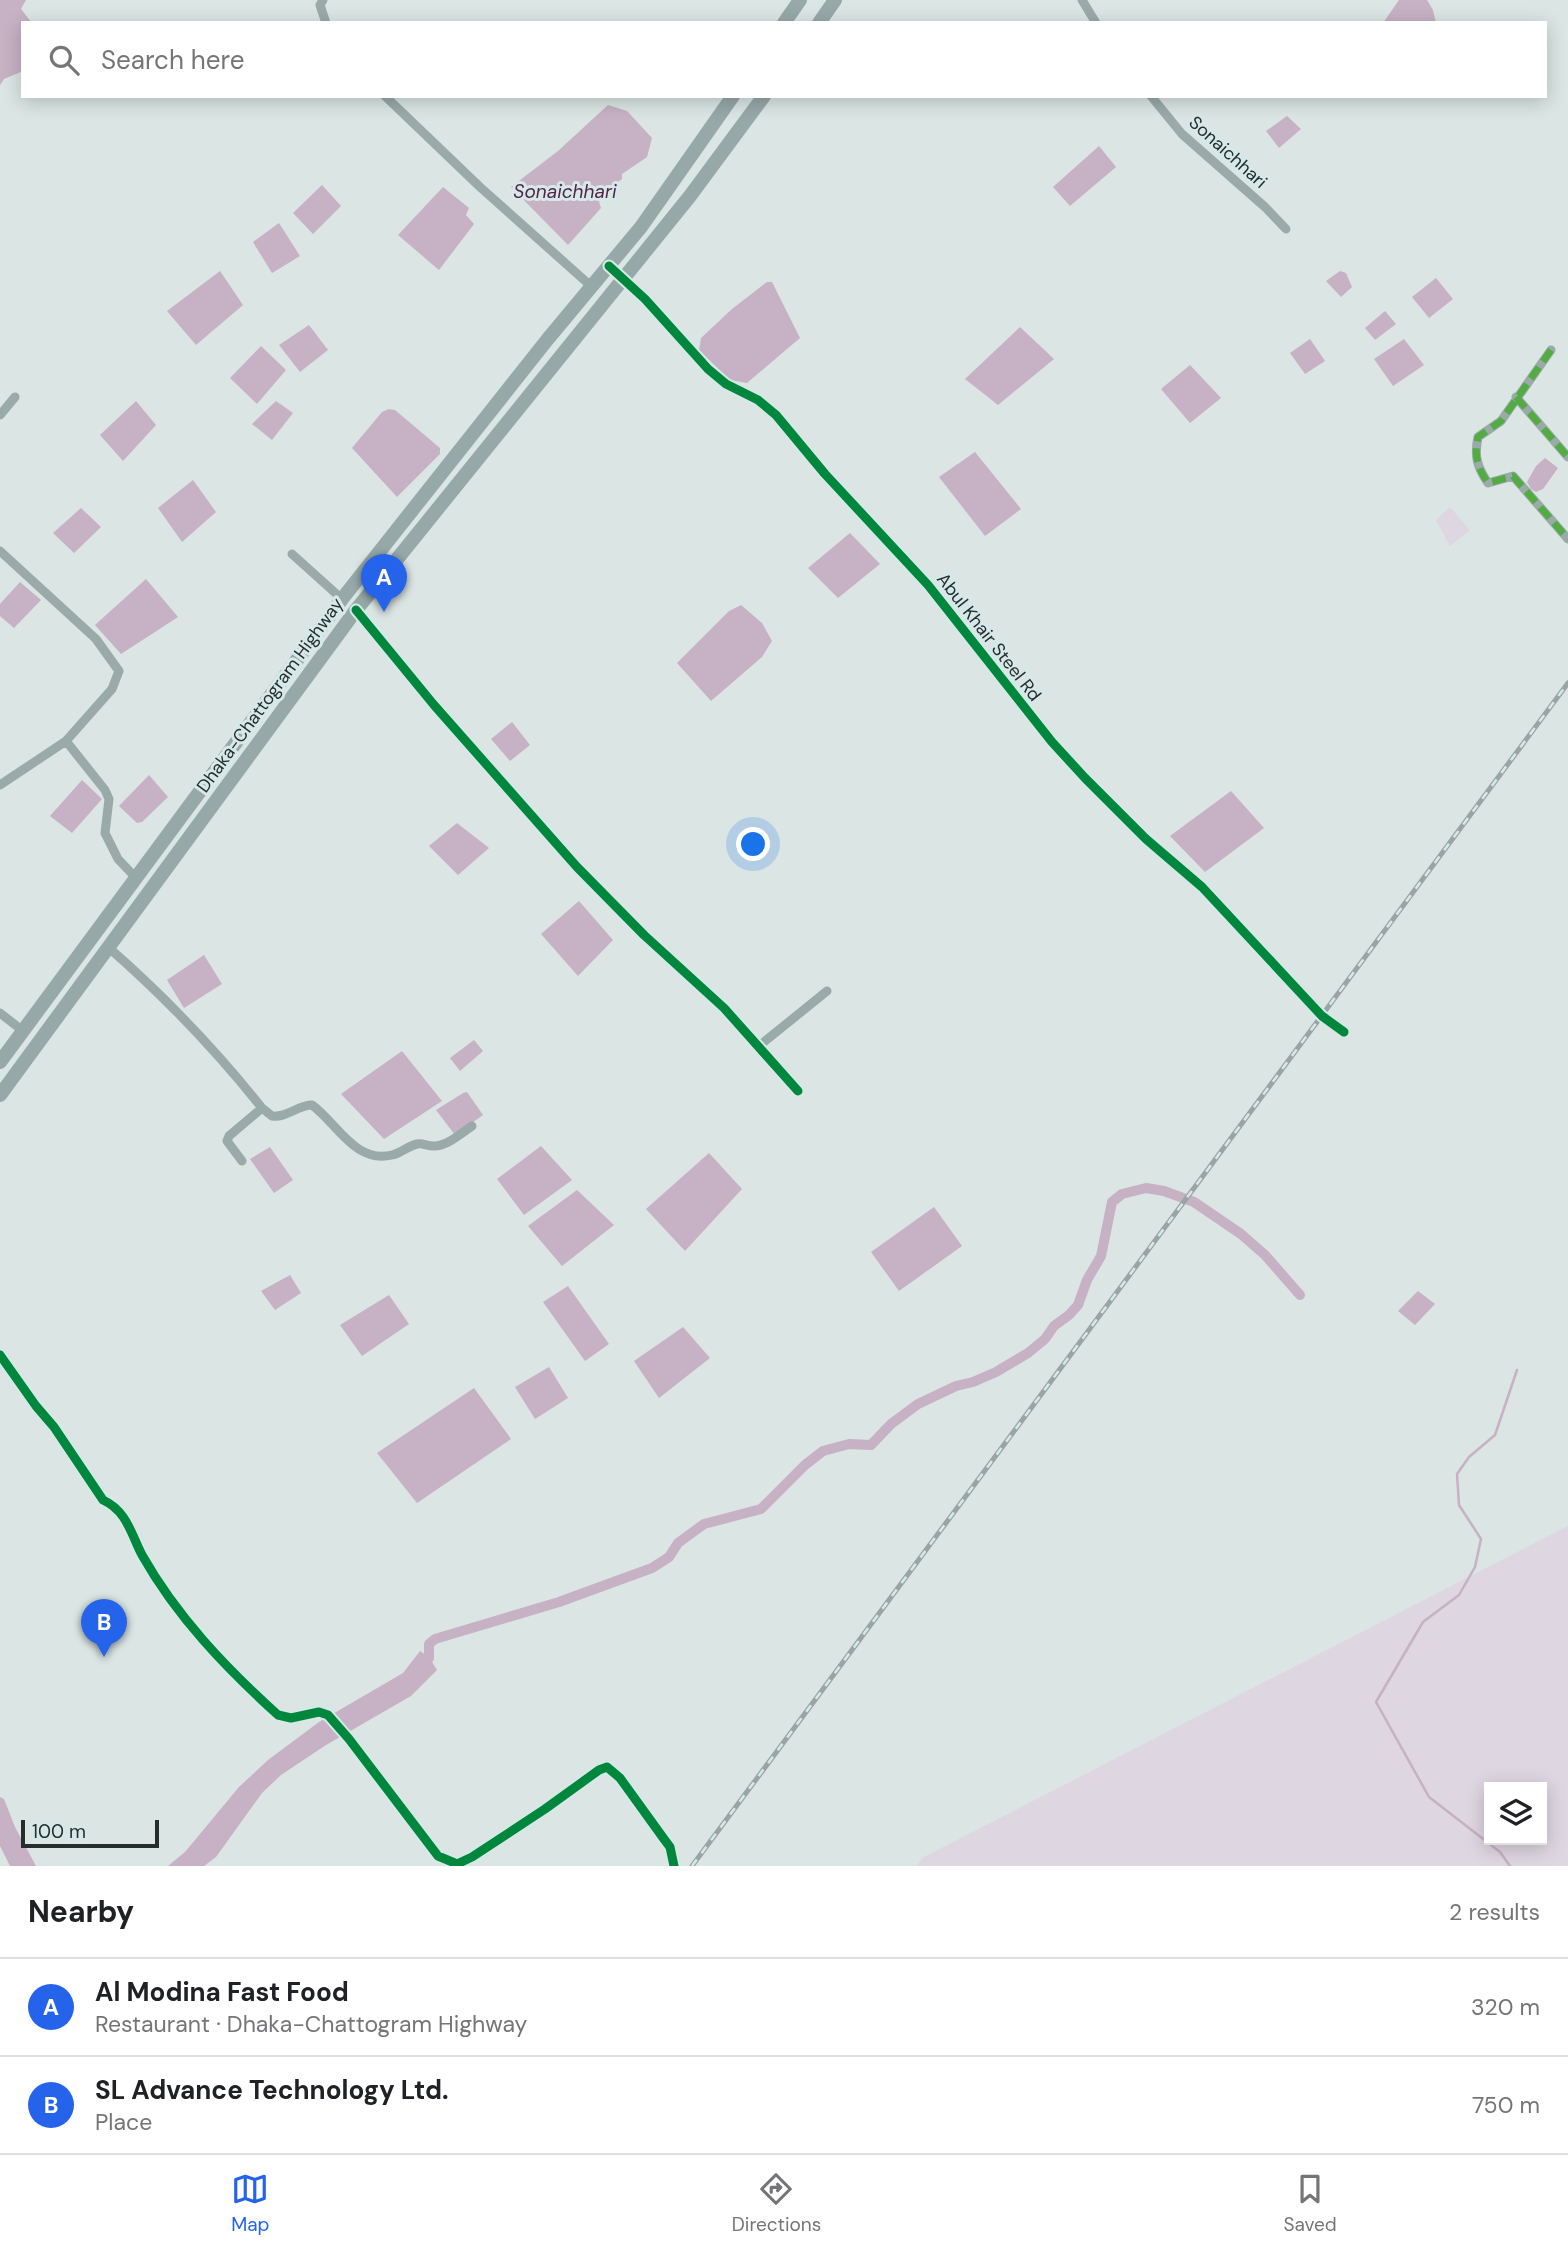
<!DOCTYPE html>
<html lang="en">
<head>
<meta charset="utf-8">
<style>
	:root { --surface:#fff; --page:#f2f2f2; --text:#202124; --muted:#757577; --line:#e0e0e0; --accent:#2563eb }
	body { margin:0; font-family:"DM Sans",sans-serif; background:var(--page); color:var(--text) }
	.controls { position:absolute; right:21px; bottom:21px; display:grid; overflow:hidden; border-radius:0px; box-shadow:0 4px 18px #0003 }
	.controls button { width:63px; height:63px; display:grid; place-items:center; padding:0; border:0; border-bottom:2px solid var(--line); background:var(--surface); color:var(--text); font:35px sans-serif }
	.scale { position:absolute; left:21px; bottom:18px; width:138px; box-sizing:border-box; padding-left:7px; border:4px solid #262d2d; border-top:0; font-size:19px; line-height:24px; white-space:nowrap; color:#262d2d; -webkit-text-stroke:5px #d6e9e8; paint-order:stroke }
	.you { position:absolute; left:754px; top:845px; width:24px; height:24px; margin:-18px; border:5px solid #fff; border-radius:50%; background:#1a73e8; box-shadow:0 0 0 10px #1a73e833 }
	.badge { display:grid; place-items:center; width:46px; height:46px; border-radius:50%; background:var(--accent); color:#fff; font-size:23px; font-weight:700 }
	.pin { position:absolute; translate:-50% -58px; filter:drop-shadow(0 2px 4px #0008) }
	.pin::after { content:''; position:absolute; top:37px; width:24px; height:21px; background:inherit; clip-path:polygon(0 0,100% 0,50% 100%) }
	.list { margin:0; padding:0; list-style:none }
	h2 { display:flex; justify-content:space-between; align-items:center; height:91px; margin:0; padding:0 28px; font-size:30px }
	h2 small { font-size:23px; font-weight:400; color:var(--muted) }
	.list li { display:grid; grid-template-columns:46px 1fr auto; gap:21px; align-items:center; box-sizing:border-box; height:98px; padding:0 28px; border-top:2px solid var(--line) }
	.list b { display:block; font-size:26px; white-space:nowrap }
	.list p { margin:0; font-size:23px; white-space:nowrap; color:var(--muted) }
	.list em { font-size:23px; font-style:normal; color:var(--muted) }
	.icon { flex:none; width:38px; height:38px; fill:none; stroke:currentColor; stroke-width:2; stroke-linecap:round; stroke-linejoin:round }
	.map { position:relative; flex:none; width:1568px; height:1866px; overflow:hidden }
	.search { position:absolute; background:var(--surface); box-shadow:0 4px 18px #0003; left:21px; right:21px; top:21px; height:77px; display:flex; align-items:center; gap:18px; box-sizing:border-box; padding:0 24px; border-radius:0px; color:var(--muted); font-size:26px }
	.sheet { height:287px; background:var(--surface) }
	nav { display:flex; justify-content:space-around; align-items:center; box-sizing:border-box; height:98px; border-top:2px solid var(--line); background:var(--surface); font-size:19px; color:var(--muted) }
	nav a { display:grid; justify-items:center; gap:4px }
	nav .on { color:var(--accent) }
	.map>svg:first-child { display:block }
	.green { fill:#ded6e0; fill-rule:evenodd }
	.water { fill:#c7b1c4 }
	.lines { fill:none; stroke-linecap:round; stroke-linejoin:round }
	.stream { stroke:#c7b1c4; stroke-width:2.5 }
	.canal { stroke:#c7b1c4; stroke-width:10 }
	.minor { stroke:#99aaa8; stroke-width:9 }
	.trunk { stroke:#97a8a8; stroke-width:14 }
	.rail-casing { stroke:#99a5a4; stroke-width:5 }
	.rail { stroke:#d6e9e8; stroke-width:2.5; stroke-dasharray:8; stroke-linecap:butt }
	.quiet { stroke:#53ab44; stroke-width:7; stroke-dasharray:14 7; stroke-linecap:butt }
	.cycleway-casing { stroke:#d6e9e8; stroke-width:13 }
	.cycleway { stroke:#00873e; stroke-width:9 }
	.labels { text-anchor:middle; stroke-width:6; stroke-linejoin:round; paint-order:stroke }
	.street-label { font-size:18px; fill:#262d2d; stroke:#d6e9e8 }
	.water-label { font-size:19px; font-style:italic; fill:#522349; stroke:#d6e9e8 }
</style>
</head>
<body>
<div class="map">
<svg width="1568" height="1866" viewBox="0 0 1568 1866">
	<rect width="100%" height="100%" fill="#dae5e4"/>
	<path class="green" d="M 1450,507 L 1470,530 L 1450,546 L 1436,520 Z
		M 1568,1526 L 1568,1866 L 917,1866 L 922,1858 ZM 1489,1787 L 1542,1787 L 1542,1840 L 1489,1840 Z"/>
	<path class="water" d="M 0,0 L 26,0 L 21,9 L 32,23 L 23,23 L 23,71 L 4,79 L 0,85 Z
		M 1399,0 L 1427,0 L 1433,10 L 1436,23 L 1383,23 Z
		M 608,105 L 627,111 L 652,138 L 647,157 L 622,174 L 622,179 L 611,187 L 599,202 L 601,208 L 568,245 L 511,187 L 558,151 Z
		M 1287,116 L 1301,129 L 1279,148 L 1266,131 Z
		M 1099,146 L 1116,167 L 1070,206 L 1053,187 Z
		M 322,185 L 341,206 L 313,234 L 293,213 Z
		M 443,187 L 469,208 L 466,215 L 474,224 L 439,270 L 398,235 Z
		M 279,223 L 300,256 L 272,273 L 253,242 Z
		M 220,271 L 243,305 L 196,345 L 167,311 Z
		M 1340,271 L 1346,273 L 1352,287 L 1341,297 L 1326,281 Z
		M 1436,278 L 1453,299 L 1429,318 L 1412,297 Z
		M 767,282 L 772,282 L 800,338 L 747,383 L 730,380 L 699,350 L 701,338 L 732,309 Z
		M 1385,311 L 1396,324 L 1375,340 L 1365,328 Z
		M 309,325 L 328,350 L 300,372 L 279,345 Z
		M 1020,327 L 1054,359 L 998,405 L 965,379 Z
		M 1310,339 L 1325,361 L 1305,374 L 1290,353 Z
		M 1404,339 L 1424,365 L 1393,386 L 1374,359 Z
		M 261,346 L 286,370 L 257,404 L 230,378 Z
		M 1190,365 L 1221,398 L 1190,423 L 1161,389 Z
		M 136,401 L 156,425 L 123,461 L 100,435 Z
		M 276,401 L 293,413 L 272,440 L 252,424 Z
		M 389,409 L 395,410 L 440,448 L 440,454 L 397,497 L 352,448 L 382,412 Z
		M 975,452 L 1021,509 L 985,536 L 939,477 Z
		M 1545,458 L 1558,468 L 1543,489 L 1536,492 L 1531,489 L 1527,482 L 1536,466 Z
		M 193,480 L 216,512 L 182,542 L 158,508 Z
		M 81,508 L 101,527 L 74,553 L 53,533 Z
		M 850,533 L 880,564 L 838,598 L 808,568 Z
		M 146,579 L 178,617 L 121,654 L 95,625 Z
		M 20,582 L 41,600 L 14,628 L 0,616 L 0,604 Z
		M 741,605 L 762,623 L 772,641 L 762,657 L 711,701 L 677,663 L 729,611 Z
		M 512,722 L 530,745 L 510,761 L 491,739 Z
		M 149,775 L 168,797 L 142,822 L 137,823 L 119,806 Z
		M 82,780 L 102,799 L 72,833 L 50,816 Z
		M 1231,791 L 1264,828 L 1205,872 L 1170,836 Z
		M 457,823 L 489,848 L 458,875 L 429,846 Z
		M 579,901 L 613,940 L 578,976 L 541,934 Z
		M 204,955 L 222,984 L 184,1008 L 167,980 Z
		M 474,1040 L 483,1051 L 460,1071 L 450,1058 Z
		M 402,1051 L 442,1101 L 384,1139 L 341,1094 Z
		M 467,1092 L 483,1115 L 455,1135 L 436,1110 L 463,1093 Z
		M 541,1146 L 572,1180 L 524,1215 L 497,1179 Z
		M 270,1147 L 293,1180 L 274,1193 L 250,1159 Z
		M 709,1153 L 742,1189 L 685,1251 L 646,1209 Z
		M 577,1190 L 614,1225 L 562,1266 L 528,1226 Z
		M 934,1207 L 962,1246 L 899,1291 L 871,1252 Z
		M 290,1275 L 301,1293 L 275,1310 L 261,1291 Z
		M 568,1286 L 609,1344 L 585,1361 L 543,1302 Z
		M 1418,1291 L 1435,1304 L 1415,1325 L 1398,1311 Z
		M 389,1295 L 409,1324 L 362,1356 L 340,1325 Z
		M 683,1327 L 710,1358 L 659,1398 L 634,1361 Z
		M 549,1367 L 568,1398 L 535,1419 L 515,1387 Z
		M 474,1388 L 511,1439 L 417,1503 L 377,1453 Z
		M 420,1651 L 429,1657 L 437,1670 L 411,1696 L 326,1745 L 281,1775 L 262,1793 L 216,1857 L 204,1866 L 168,1866 L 185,1852 L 239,1787 L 268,1760 L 319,1722 L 403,1673 Z
		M 0,1797 L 4,1799 L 15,1827 L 36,1866 L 10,1866 L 0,1846 Z"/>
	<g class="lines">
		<path class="stream" d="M 1510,1866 L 1500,1852 L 1429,1797 L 1376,1702 L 1423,1622 L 1459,1595 L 1475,1567 L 1481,1539 L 1459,1505 L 1457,1474 L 1469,1457 L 1495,1435 L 1517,1370"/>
		<path class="canal" d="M 422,1667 L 429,1658 L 429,1644 L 435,1639 L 559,1602 L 652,1568 L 669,1557 L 678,1543 L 704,1524 L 761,1509 L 805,1465 L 823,1451 L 849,1444 L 871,1445 L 891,1424 L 918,1404 L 956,1386 L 973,1382 L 996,1372 L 1028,1353 L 1045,1339 L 1054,1326 L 1069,1315 L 1078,1305 L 1087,1280 L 1101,1256 L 1112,1202 L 1122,1194 L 1146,1188 L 1164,1191 L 1194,1202 L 1241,1234 L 1265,1255 L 1300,1295"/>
		<path class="minor" d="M 323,0 L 320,5 L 326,23
			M 1082,0 L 1096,23
			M 385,96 L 480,187 L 592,287
			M 1151,96 L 1182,134 L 1265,207 L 1286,229
			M 609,266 L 645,299 L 708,369 L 726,384 L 758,400 L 776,415 L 825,474 L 928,585 L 1052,742 L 1085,778 L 1146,839 L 1202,887 L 1322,1016 L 1344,1032
			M 1551,350 L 1501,421 L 1478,437 C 1474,456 1477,467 1488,483 L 1513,476 L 1568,539
			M 1516,397 L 1568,457
			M 0,415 L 15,397
			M 0,551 L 96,639 L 119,671 L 112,689 L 66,741 L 105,790 L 109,799 L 105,833 L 118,859 L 136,878
			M 292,554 L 342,599
			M 356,610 L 434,705 L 577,867 L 644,935 L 724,1008 L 798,1091
			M 0,785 L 66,741
			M 108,947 C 164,996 215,1049 262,1108 L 272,1116 C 287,1118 298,1105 312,1105 C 337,1123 355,1164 392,1155 C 401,1153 408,1146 417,1144 C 423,1143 427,1146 433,1146 C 446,1147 462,1133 472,1126
			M 0,1013 L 23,1031
			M 759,1046 L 827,991
			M 242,1161 L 227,1141 L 229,1136 L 262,1108
			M 0,1355 L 36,1406 L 54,1427 L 103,1500 C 127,1511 131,1534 142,1555 C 177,1617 226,1668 278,1715 L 291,1718 L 319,1712 L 328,1715 L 349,1739 L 438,1856 L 457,1864 L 472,1857 L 545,1809 L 599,1770 L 607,1767 L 620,1778 L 664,1839 L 670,1847 L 674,1866"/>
		<path class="trunk" d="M 784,23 L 800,0
			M 819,23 L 835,0
			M 0,1062 L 342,599 L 547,340 L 641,227 L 733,96
			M 0,1095 L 356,610 L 690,196 L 764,96"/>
		<defs>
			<path id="rail" d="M 692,1866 L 1568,683"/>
		</defs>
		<use href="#rail" class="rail-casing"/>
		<use href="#rail" class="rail"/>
		<path class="quiet" d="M 1551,350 L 1501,421 L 1478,437 C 1474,456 1477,467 1488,483 L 1513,476 L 1568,539
			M 1516,397 L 1568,457"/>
		<defs>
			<path id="cycleway" d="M 609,266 L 645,299 L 708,369 L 726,384 L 758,400 L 776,415 L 825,474 L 928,585 L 1052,742 L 1085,778 L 1146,839 L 1202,887 L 1322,1016 L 1344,1032
				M 356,610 L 434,705 L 577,867 L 644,935 L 724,1008 L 798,1091
				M 0,1355 L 36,1406 L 54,1427 L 103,1500 C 127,1511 131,1534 142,1555 C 177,1617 226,1668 278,1715 L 291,1718 L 319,1712 L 328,1715 L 349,1739 L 438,1856 L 457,1864 L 472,1857 L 545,1809 L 599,1770 L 607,1767 L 620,1778 L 664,1839 L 670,1847 L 674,1866"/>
		</defs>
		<use href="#cycleway" class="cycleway-casing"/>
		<use href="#cycleway" class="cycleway"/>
	</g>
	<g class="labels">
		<g class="street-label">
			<text transform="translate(1228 152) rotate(42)" y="6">Sonaichhari</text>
			<text transform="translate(989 637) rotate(52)" y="6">Abul Khair Steel Rd</text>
			<text transform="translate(270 695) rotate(-54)" y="6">Dhaka-Chattogram Highway</text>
		</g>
		<g class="water-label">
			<text x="565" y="198">Sonaichhari</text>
		</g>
	</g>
</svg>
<div class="controls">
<button><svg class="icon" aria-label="layers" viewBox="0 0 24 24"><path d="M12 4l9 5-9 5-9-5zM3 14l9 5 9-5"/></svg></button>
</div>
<div class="scale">100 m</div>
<div class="you"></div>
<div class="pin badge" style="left:384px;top:612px">A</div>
<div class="pin badge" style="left:104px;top:1657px">B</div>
<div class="search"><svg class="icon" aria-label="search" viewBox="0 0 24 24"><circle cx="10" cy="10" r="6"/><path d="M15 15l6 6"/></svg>Search here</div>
</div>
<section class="sheet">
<h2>Nearby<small>2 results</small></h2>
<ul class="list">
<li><span class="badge">A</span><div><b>Al Modina Fast Food</b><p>Restaurant · Dhaka-Chattogram Highway</p></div><em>320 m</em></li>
<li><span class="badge">B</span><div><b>SL Advance Technology Ltd.</b><p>Place</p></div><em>750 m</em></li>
</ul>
</section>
<nav>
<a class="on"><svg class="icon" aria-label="map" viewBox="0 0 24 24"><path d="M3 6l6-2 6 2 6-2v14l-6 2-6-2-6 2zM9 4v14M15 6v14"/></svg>Map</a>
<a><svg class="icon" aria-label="directions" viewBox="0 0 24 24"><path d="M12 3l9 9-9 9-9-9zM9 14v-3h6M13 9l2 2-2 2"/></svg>Directions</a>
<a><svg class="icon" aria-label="saved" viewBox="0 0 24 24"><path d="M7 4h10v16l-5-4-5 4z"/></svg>Saved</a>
</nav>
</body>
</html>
